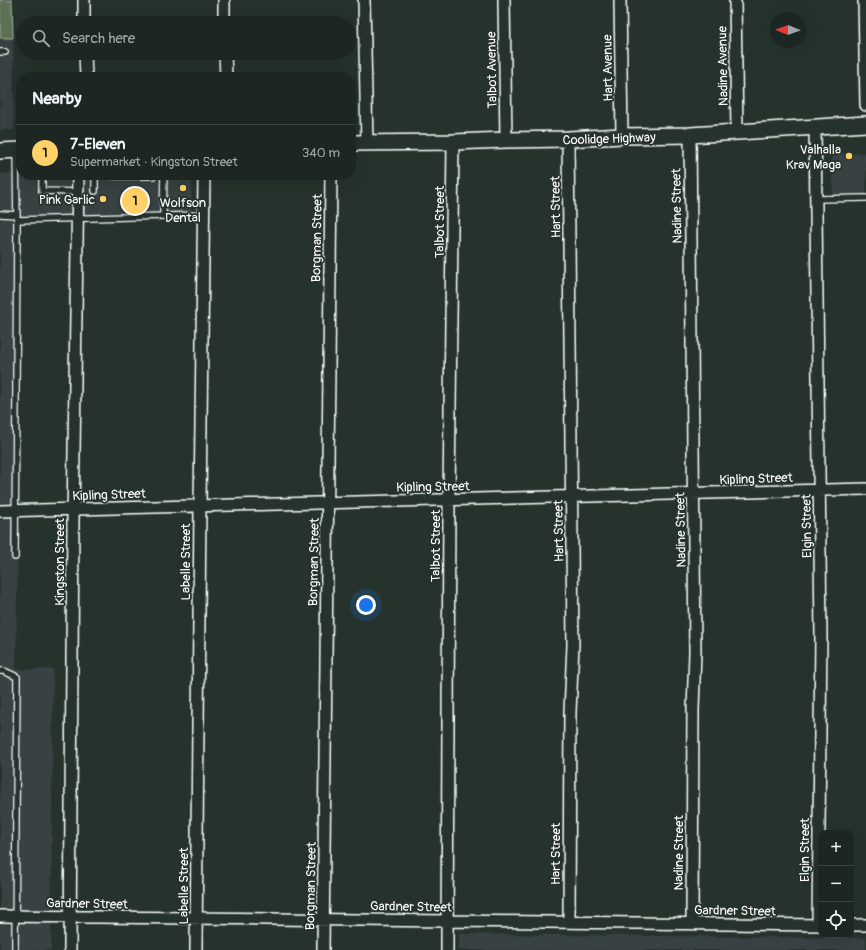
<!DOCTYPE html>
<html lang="en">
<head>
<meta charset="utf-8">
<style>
	:root { --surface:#1c2622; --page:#252e2a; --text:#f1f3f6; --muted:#a0a5a5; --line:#3a4340; --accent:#ffd166 }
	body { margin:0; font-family:Pangolin,sans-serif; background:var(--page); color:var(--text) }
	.controls { position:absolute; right:12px; bottom:12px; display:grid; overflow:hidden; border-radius:8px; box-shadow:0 4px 16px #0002 }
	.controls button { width:36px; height:36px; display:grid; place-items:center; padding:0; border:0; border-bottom:1px solid var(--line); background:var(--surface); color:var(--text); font:20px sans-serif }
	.compass { position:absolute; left:770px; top:12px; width:36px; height:36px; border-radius:50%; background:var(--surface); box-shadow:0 4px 16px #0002; rotate:271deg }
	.you { position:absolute; left:366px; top:605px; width:14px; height:14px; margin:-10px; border:3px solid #fff; border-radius:50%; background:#1a73e8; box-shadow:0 0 0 6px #1a73e833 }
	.badge { display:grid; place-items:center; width:26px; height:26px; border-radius:50%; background:var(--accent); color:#111; font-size:13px; font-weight:700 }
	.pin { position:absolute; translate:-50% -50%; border:2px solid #fff; box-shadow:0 1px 4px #0006 }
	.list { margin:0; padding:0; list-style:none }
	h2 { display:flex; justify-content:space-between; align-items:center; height:52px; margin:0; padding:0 16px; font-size:17px }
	h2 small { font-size:13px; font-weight:400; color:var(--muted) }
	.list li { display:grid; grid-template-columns:26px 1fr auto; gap:12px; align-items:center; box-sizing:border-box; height:56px; padding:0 16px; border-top:1px solid var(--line) }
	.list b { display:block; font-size:15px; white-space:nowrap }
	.list p { margin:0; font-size:13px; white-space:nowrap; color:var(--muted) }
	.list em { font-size:13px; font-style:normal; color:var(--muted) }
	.icon { flex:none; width:22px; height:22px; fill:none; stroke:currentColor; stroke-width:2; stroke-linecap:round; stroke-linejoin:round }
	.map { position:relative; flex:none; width:866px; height:950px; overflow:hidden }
	.search { position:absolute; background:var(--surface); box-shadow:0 4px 16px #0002; left:16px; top:16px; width:340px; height:44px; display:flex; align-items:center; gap:10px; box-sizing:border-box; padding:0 14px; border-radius:22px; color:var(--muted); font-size:15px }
	.panel { position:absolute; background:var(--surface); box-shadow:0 4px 16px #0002; left:16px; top:72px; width:340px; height:108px; border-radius:16px }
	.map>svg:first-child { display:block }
	.built { fill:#374242 }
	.green { fill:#5c7256; stroke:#aeb8aa }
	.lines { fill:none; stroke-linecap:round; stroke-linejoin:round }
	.lane-casing { stroke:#fff; stroke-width:8 }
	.street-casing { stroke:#fff; stroke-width:14 }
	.secondary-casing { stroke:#fff; stroke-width:18 }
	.lane { stroke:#26332d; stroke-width:5.5 }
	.street { stroke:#26332d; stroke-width:11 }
	.secondary { stroke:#26332d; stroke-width:15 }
	.poi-dot { fill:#ffd166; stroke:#26332d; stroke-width:1.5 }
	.labels { text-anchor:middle; stroke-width:3.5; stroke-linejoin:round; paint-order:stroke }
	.street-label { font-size:13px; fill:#fff; stroke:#26332d }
	.poi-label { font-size:13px; fill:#fff; stroke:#26332d; text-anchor:end }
</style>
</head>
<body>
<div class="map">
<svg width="866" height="950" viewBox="0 0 866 950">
	<rect width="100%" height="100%" fill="#26332d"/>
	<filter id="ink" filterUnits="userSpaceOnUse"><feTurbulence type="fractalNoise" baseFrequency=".025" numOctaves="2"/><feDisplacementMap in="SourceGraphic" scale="8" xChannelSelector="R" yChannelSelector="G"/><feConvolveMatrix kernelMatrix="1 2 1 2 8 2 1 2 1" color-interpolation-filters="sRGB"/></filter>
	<g filter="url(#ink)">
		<path class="built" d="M 0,38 L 13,38 L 14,130 L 0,130 Z
			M 866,153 L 866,194 L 833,195 L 832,154 Z
			M 21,173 L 21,175 L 192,175 L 191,211 L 16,217 L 14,495 L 12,523 L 18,523 L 16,670 L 53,669 L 51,950 L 0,950 L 0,174 Z
			M 459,934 L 866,938 L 866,950 L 459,950 Z"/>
		<path class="green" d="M 0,0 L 12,0 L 13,38 L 0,38 Z"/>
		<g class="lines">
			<defs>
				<path id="lane" d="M 0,52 L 5,52
					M 42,175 L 42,191 L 77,192
					M 95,175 L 95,191
					M 114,176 L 153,176
					M 817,199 L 866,198
					M 0,214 L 17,215
					M 163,216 L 164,175
					M 17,220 L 204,215
					M 15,557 L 17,225 L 16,151
					M 0,671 L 4,671 L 17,677 L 15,950"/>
				<path id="street" d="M 84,0 L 84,23
					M 224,0 L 224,23
					M 364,0 L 367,144
					M 504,0 L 506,140
					M 620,0 L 622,136
					M 735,0 L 737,132
					M 864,0 L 866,105
					M 85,53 L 86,77
					M 225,53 L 226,77
					M 815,127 L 821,636 L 818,925
					M 690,135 L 695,652 L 693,710 L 692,923
					M 568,139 L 573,645 L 570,712 L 569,922
					M 0,511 L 866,489
					M 0,916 L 821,925
					M 851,925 L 866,925
					M 70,950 L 73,521 L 78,175
					M 196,950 L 200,506 L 204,175
					M 323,950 L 331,175
					M 447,950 L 449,499 L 453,142"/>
				<path id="secondary" d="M 351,143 L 453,142 L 506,140 L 568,139 L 622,136 L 690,135 L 866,124
					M 0,151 L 21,150"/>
			</defs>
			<use href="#lane" class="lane-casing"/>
			<use href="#street" class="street-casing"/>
			<use href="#secondary" class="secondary-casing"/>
			<use href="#lane" class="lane"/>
			<use href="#street" class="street"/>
			<use href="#secondary" class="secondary"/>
		</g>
	</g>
	<g class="poi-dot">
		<circle cx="849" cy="156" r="4"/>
		<circle cx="183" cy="188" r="4"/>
		<circle cx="103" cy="199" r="4"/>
	</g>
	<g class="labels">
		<g class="street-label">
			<text transform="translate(722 66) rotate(-91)" y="5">Nadine Avenue</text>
			<text transform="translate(607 68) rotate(-91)" y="5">Hart Avenue</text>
			<text transform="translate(491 70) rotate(-91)" y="5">Talbot Avenue</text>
			<text transform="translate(609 138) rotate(-2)" y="5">Coolidge Highway</text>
			<text transform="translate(676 206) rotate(-91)" y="5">Nadine Street</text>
			<text transform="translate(555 207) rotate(-91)" y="5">Hart Street</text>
			<text transform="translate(439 222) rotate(-90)" y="5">Talbot Street</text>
			<text transform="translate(316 238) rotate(-89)" y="5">Borgman Street</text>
			<text transform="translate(756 478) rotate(-2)" y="5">Kipling Street</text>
			<text transform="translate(433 486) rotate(-1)" y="5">Kipling Street</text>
			<text transform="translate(109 494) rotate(-2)" y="5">Kipling Street</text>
			<text transform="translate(806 526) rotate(-91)" y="5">Elgin Street</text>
			<text transform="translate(680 530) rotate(-91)" y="5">Nadine Street</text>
			<text transform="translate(558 531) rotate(-91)" y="5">Hart Street</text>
			<text transform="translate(435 546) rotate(-90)" y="5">Talbot Street</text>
			<text transform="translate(59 562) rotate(-90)" y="5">Kingston Street</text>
			<text transform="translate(185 562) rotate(-90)" y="5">Labelle Street</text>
			<text transform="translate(313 562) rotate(-89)" y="5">Borgman Street</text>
			<text transform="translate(804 850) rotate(-90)" y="5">Elgin Street</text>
			<text transform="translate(678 853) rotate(-90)" y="5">Nadine Street</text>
			<text transform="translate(555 854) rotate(-90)" y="5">Hart Street</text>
			<text transform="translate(183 886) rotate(-90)" y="5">Labelle Street</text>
			<text transform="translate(310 886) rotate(-89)" y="5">Borgman Street</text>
			<text transform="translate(87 903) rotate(1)" y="5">Gardner Street</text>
			<text transform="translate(411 906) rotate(1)" y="5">Gardner Street</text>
			<text transform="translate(735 910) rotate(1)" y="5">Gardner Street</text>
		</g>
		<g class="poi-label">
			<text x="841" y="154">Valhalla<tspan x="841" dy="15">Krav Maga</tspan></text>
			<text x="95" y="204">Pink Garlic</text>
			<text x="183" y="207" text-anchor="middle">Wolfson<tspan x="183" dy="15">Dental</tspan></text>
		</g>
	</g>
</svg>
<div class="controls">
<button>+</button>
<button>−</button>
<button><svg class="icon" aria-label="locate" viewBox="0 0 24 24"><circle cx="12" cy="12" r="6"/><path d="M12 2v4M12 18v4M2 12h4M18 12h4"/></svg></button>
</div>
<svg class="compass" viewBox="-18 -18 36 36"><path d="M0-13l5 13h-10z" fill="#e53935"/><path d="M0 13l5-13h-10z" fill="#a0a5a5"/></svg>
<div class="you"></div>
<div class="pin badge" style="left:135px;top:201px">1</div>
<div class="search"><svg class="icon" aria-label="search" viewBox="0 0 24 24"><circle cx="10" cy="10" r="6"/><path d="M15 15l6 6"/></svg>Search here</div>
<section class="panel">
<h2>Nearby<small></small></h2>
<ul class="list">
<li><span class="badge">1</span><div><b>7-Eleven</b><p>Supermarket · Kingston Street</p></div><em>340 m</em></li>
</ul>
</section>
</div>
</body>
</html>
